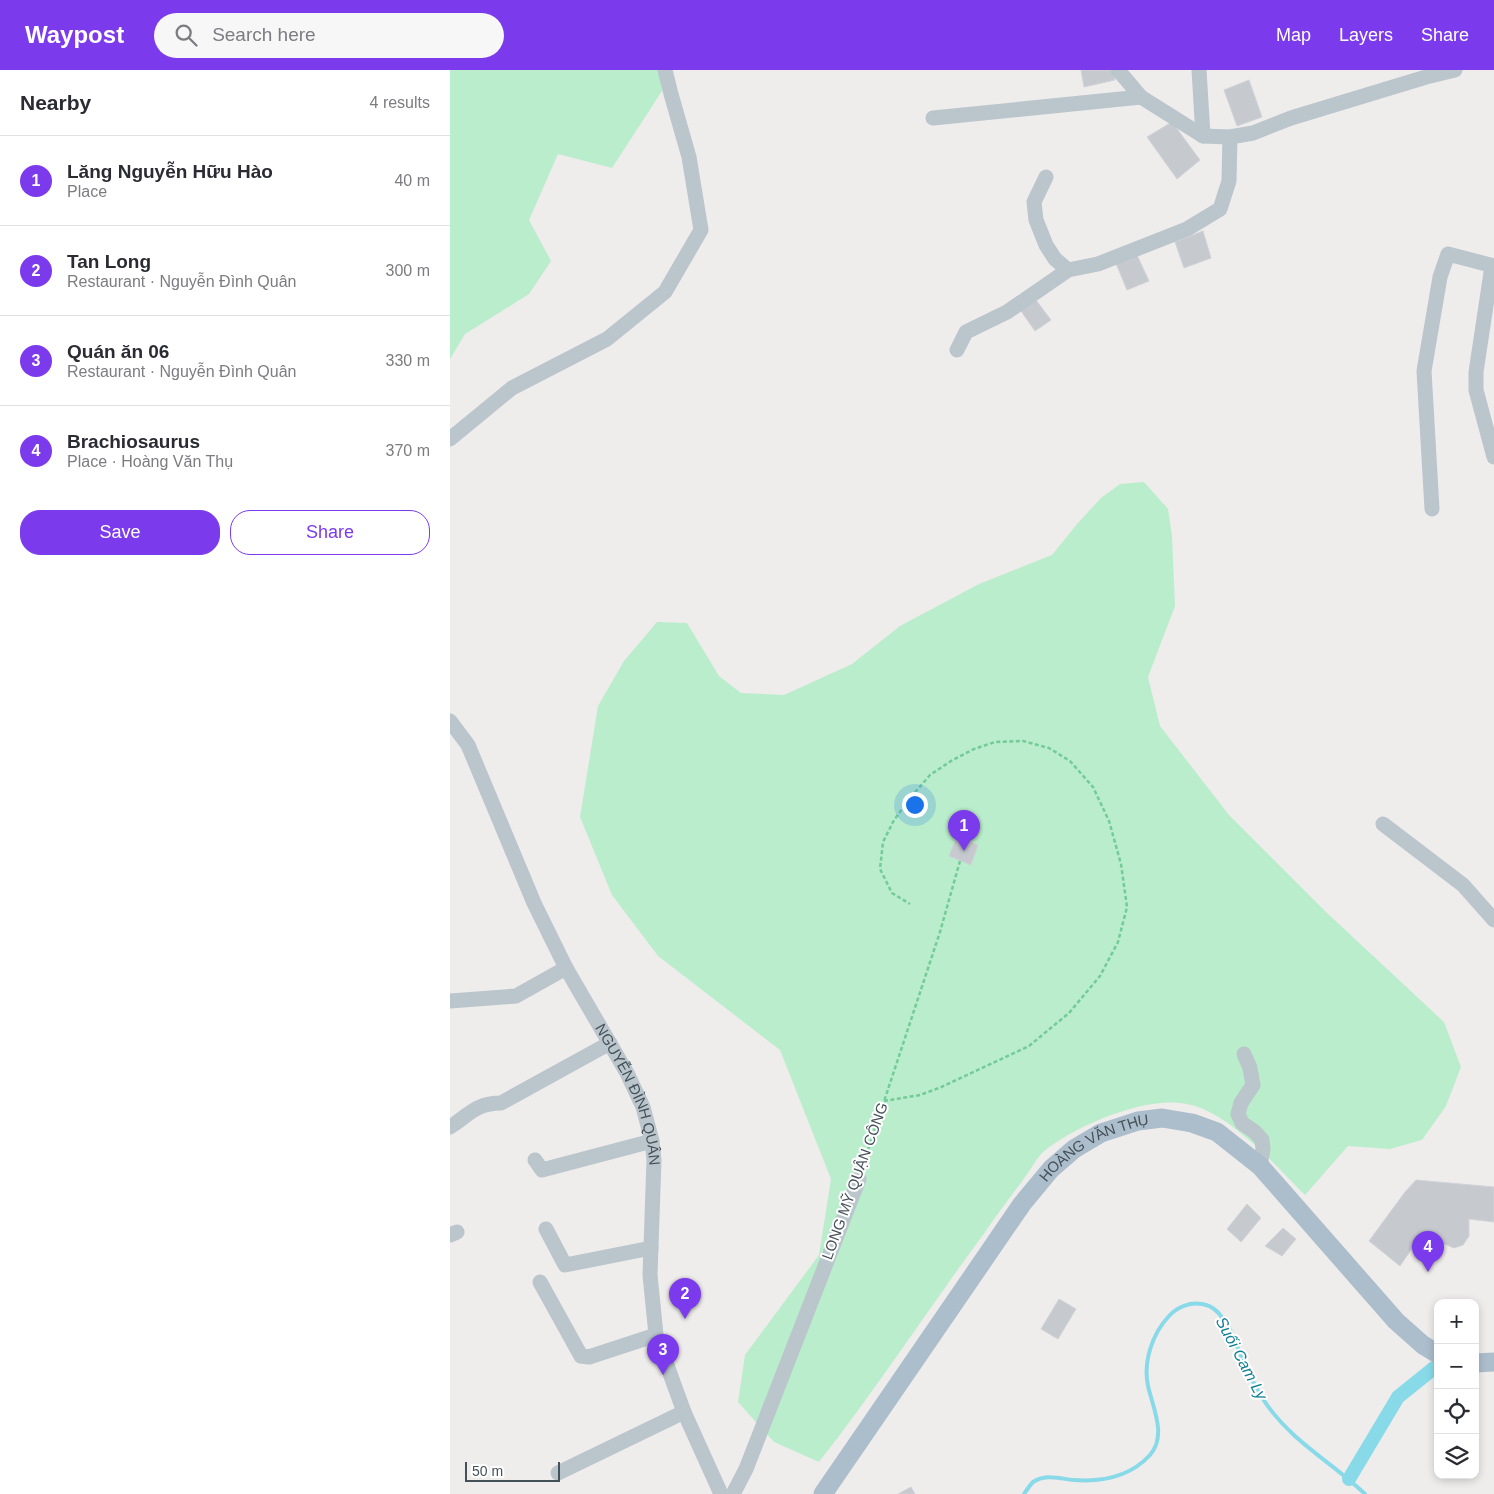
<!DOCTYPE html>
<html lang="en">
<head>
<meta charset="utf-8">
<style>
	:root { --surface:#fff; --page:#f7f7f7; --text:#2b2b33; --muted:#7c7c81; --line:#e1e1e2; --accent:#7c3aed }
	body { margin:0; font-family:Helvetica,sans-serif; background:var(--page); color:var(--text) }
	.controls { position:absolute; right:15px; bottom:15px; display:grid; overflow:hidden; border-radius:10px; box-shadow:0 2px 8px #0003 }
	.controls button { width:45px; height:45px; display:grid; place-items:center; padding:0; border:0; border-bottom:1px solid var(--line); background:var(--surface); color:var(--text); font:25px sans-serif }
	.scale { position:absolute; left:15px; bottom:12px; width:95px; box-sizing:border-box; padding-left:5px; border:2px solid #455159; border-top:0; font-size:14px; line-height:18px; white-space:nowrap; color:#455159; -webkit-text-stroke:4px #fff; paint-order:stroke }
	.you { position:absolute; left:464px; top:734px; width:18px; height:18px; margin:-12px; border:4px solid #fff; border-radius:50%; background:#1a73e8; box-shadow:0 0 0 8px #1a73e833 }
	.badge { display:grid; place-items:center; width:32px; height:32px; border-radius:50%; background:var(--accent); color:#fff; font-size:16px; font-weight:700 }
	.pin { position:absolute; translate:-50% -41px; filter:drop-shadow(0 1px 2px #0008) }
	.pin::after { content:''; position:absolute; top:26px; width:18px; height:15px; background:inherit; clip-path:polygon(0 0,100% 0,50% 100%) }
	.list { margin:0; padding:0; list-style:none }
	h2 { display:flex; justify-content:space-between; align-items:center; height:65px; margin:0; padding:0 20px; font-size:21px }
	h2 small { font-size:16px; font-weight:400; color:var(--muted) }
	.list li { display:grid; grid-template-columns:32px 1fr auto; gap:15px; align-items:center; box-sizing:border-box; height:90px; padding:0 20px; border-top:1px solid var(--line) }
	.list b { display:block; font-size:19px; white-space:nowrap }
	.list p { margin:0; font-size:16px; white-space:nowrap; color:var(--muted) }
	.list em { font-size:16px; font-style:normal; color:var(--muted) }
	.actions { display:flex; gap:10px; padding:15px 20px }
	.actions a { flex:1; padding:11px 0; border:1px solid var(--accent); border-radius:20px; text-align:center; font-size:18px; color:var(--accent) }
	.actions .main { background:var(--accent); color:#fff }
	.icon { flex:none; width:28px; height:28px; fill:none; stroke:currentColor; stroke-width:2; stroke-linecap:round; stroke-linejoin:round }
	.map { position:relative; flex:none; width:1044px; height:1424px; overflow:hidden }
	header { display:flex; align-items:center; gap:30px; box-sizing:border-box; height:70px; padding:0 25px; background:var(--accent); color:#fff }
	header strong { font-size:24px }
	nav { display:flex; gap:28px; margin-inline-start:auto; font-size:18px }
	.search { width:350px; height:45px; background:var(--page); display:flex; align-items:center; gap:12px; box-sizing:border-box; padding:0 18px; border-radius:28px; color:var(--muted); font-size:19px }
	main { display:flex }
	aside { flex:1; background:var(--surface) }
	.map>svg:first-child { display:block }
	.green { fill:#baedcb }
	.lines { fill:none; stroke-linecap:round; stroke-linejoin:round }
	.stream { stroke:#88dae9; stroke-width:4 }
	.canal { stroke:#88dae9; stroke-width:14 }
	.building { fill:#c6cacf; stroke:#d0d3d8 }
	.path { stroke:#73ca9a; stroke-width:2.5; stroke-dasharray:4 2.5; stroke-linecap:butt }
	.minor { stroke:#bac5cc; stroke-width:15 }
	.major { stroke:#acbdcb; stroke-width:19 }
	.labels { text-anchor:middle; stroke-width:4; stroke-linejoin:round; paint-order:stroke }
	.street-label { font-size:15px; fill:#455159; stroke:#fff }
	.water-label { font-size:16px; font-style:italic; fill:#0f7f94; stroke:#fff }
</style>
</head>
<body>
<header>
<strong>Waypost</strong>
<div class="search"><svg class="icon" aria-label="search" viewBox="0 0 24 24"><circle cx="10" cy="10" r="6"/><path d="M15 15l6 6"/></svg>Search here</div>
<nav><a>Map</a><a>Layers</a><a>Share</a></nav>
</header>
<main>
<aside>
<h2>Nearby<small>4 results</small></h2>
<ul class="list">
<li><span class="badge">1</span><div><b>Lăng Nguyễn Hữu Hào</b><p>Place</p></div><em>40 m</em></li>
<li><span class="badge">2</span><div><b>Tan Long</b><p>Restaurant · Nguyễn Đình Quân</p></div><em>300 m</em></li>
<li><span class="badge">3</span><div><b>Quán ăn 06</b><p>Restaurant · Nguyễn Đình Quân</p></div><em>330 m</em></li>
<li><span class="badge">4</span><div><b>Brachiosaurus</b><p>Place · Hoàng Văn Thụ</p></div><em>370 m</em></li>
</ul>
<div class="actions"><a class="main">Save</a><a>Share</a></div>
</aside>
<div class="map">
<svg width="1044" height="1424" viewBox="0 0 1044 1424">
	<rect width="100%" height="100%" fill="#efecec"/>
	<path class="green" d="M 0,0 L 210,0 L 212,21 L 162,98 L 108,84 L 79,150 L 101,191 L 79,224 L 15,264 L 0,289 Z
		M 694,412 L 718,439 L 722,466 L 725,536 L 698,607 L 710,656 L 779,745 L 876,842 L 994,952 L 1011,997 L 996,1036 L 972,1070 L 940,1079 L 898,1076 L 855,1125 C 825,1095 779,1042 737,1034 C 696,1025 624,1056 593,1082 C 586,1089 581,1099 575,1107 C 562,1125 548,1143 535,1162 C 479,1238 427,1318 369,1392 L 324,1372 L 288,1332 L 295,1285 L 369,1185 L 381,1109 L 330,980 L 208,886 L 162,825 L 130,747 L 148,636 L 174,591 L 207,552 L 237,553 L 269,606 L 291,623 L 334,625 L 402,594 L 450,556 L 529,514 L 602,485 L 627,454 L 651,428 L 670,414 Z"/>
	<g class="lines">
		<path class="stream" d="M 574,1424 C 576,1421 580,1415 583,1412 C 596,1403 610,1409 624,1410 C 652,1412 680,1407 700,1385 C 717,1366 703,1338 698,1316 C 693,1292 702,1264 719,1246 C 727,1237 740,1232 752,1234 C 766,1236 772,1247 779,1258 C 786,1270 789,1283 795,1296 C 801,1308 808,1321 815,1332 C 841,1371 883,1393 915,1424"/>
		<path class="canal" d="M 899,1409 L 948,1327 L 984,1298"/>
	</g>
	<path class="building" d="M 631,0 L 663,0 L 665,10 L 634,17 Z
		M 799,10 L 812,47 L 787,56 L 774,20 Z
		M 722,52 L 750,90 L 727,109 L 697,67 Z
		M 753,161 L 761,188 L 734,198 L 725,172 Z
		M 686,183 L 699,211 L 677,220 L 665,191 Z
		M 586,230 L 601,250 L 585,261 L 571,241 Z
		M 507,766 L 528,775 L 521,795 L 499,786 Z
		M 966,1110 L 1044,1117 L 1044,1152 L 1019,1149 L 1019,1166 L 1013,1175 L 1004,1178 L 988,1171 L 976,1171 L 963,1177 L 950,1196 L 919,1171 L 955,1122 Z
		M 797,1134 L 811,1148 L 791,1172 L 777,1159 Z
		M 833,1158 L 846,1169 L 832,1186 L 815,1176 Z
		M 609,1229 L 626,1239 L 608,1269 L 591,1259 Z
		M 461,1417 L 465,1424 L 448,1424 Z"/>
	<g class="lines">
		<path class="path" d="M 434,1031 L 470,1025 L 489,1018 L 579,976 L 619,943 L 650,906 L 668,872 L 677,837 L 671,794 L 659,751 L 643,717 L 620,691 L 599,678 L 573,671 L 545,672 L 524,679 L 501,691 L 480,705 L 461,727 L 444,750 L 433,772 L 430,799 L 442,823 L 460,834
			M 412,1098 L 490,862 L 510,791"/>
		<g class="minor">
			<path d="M 668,0 L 691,27 L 753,66 L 780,67 L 803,63 L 841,48 L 976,7 L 1005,0"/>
			<path d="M 749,0 L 753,66"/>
			<path d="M 483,48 L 691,27"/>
			<path d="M 596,107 L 584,132 L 586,150 L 596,175 L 605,189 L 618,200"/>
			<path d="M 1042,196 L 1026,302 L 1026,320 L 1044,387"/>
			<path d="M 507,280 L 516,262 L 557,242 L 618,200 L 648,194 L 737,159 L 770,139 L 779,111 L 780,67"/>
			<path d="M 0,369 L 62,318 L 157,269 L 215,222 L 251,160 L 239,87 L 221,24 L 215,0"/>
			<path d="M 982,439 L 974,301 L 990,207 L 998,184 L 1044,196"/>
			<path id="s1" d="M 0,651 L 18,675 L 84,833 L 116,898 L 177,1003 L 193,1037 L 202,1071 L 204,1090 L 200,1205 L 206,1265 L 234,1342 L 271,1424"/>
			<path d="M 933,754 L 1013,815 L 1044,850"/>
			<path d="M 0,931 L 66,926 L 116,898"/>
			<path d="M 794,984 L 800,998 L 803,1015 L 791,1033 L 788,1044 L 792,1053 L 805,1062 L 812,1070 L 813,1079 L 810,1096"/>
			<path d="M 0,1057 C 19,1045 26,1033 51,1033 L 160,973"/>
			<path d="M 85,1090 L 92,1100 L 202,1071"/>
			<path d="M 96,1159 L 115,1195 L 201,1178"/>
			<path d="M 0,1165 L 7,1162"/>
			<path d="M 90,1212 L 131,1286 L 139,1287 L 206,1265"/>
			<path d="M 108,1403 L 234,1342"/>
			<path d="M 283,1424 L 296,1399 L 409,1109"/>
		</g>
		<g class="major">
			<path d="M 1025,1293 L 1044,1292"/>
			<path id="s2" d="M 373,1424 L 572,1134 L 601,1099 L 624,1079 L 651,1063 L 688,1051 L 712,1048 L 742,1053 L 767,1062 L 810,1096 L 946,1251 L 973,1275 L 988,1284"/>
		</g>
	</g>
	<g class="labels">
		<g class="street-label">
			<text dy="5" stroke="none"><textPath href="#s1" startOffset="416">NGUYỄN ĐÌNH QUÂN</textPath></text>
			<text dy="5" stroke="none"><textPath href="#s2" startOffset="446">HOÀNG VĂN THỤ</textPath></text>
			<text transform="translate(405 1111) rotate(-70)" y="5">LONG MỸ QUẬN CÔNG</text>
		</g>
		<g class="water-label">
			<text transform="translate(792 1288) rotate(62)" y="6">Suối Cam Ly</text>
		</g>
	</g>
</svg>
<div class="controls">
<button>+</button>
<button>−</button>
<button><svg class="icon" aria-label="locate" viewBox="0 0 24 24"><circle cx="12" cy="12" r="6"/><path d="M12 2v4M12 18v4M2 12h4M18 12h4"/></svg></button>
<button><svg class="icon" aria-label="layers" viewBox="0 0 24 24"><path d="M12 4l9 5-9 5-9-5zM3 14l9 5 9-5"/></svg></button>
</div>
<div class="scale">50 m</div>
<div class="you"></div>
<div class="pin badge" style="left:514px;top:781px">1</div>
<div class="pin badge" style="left:235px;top:1249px">2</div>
<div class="pin badge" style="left:213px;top:1305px">3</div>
<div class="pin badge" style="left:978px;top:1202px">4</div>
</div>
</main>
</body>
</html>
